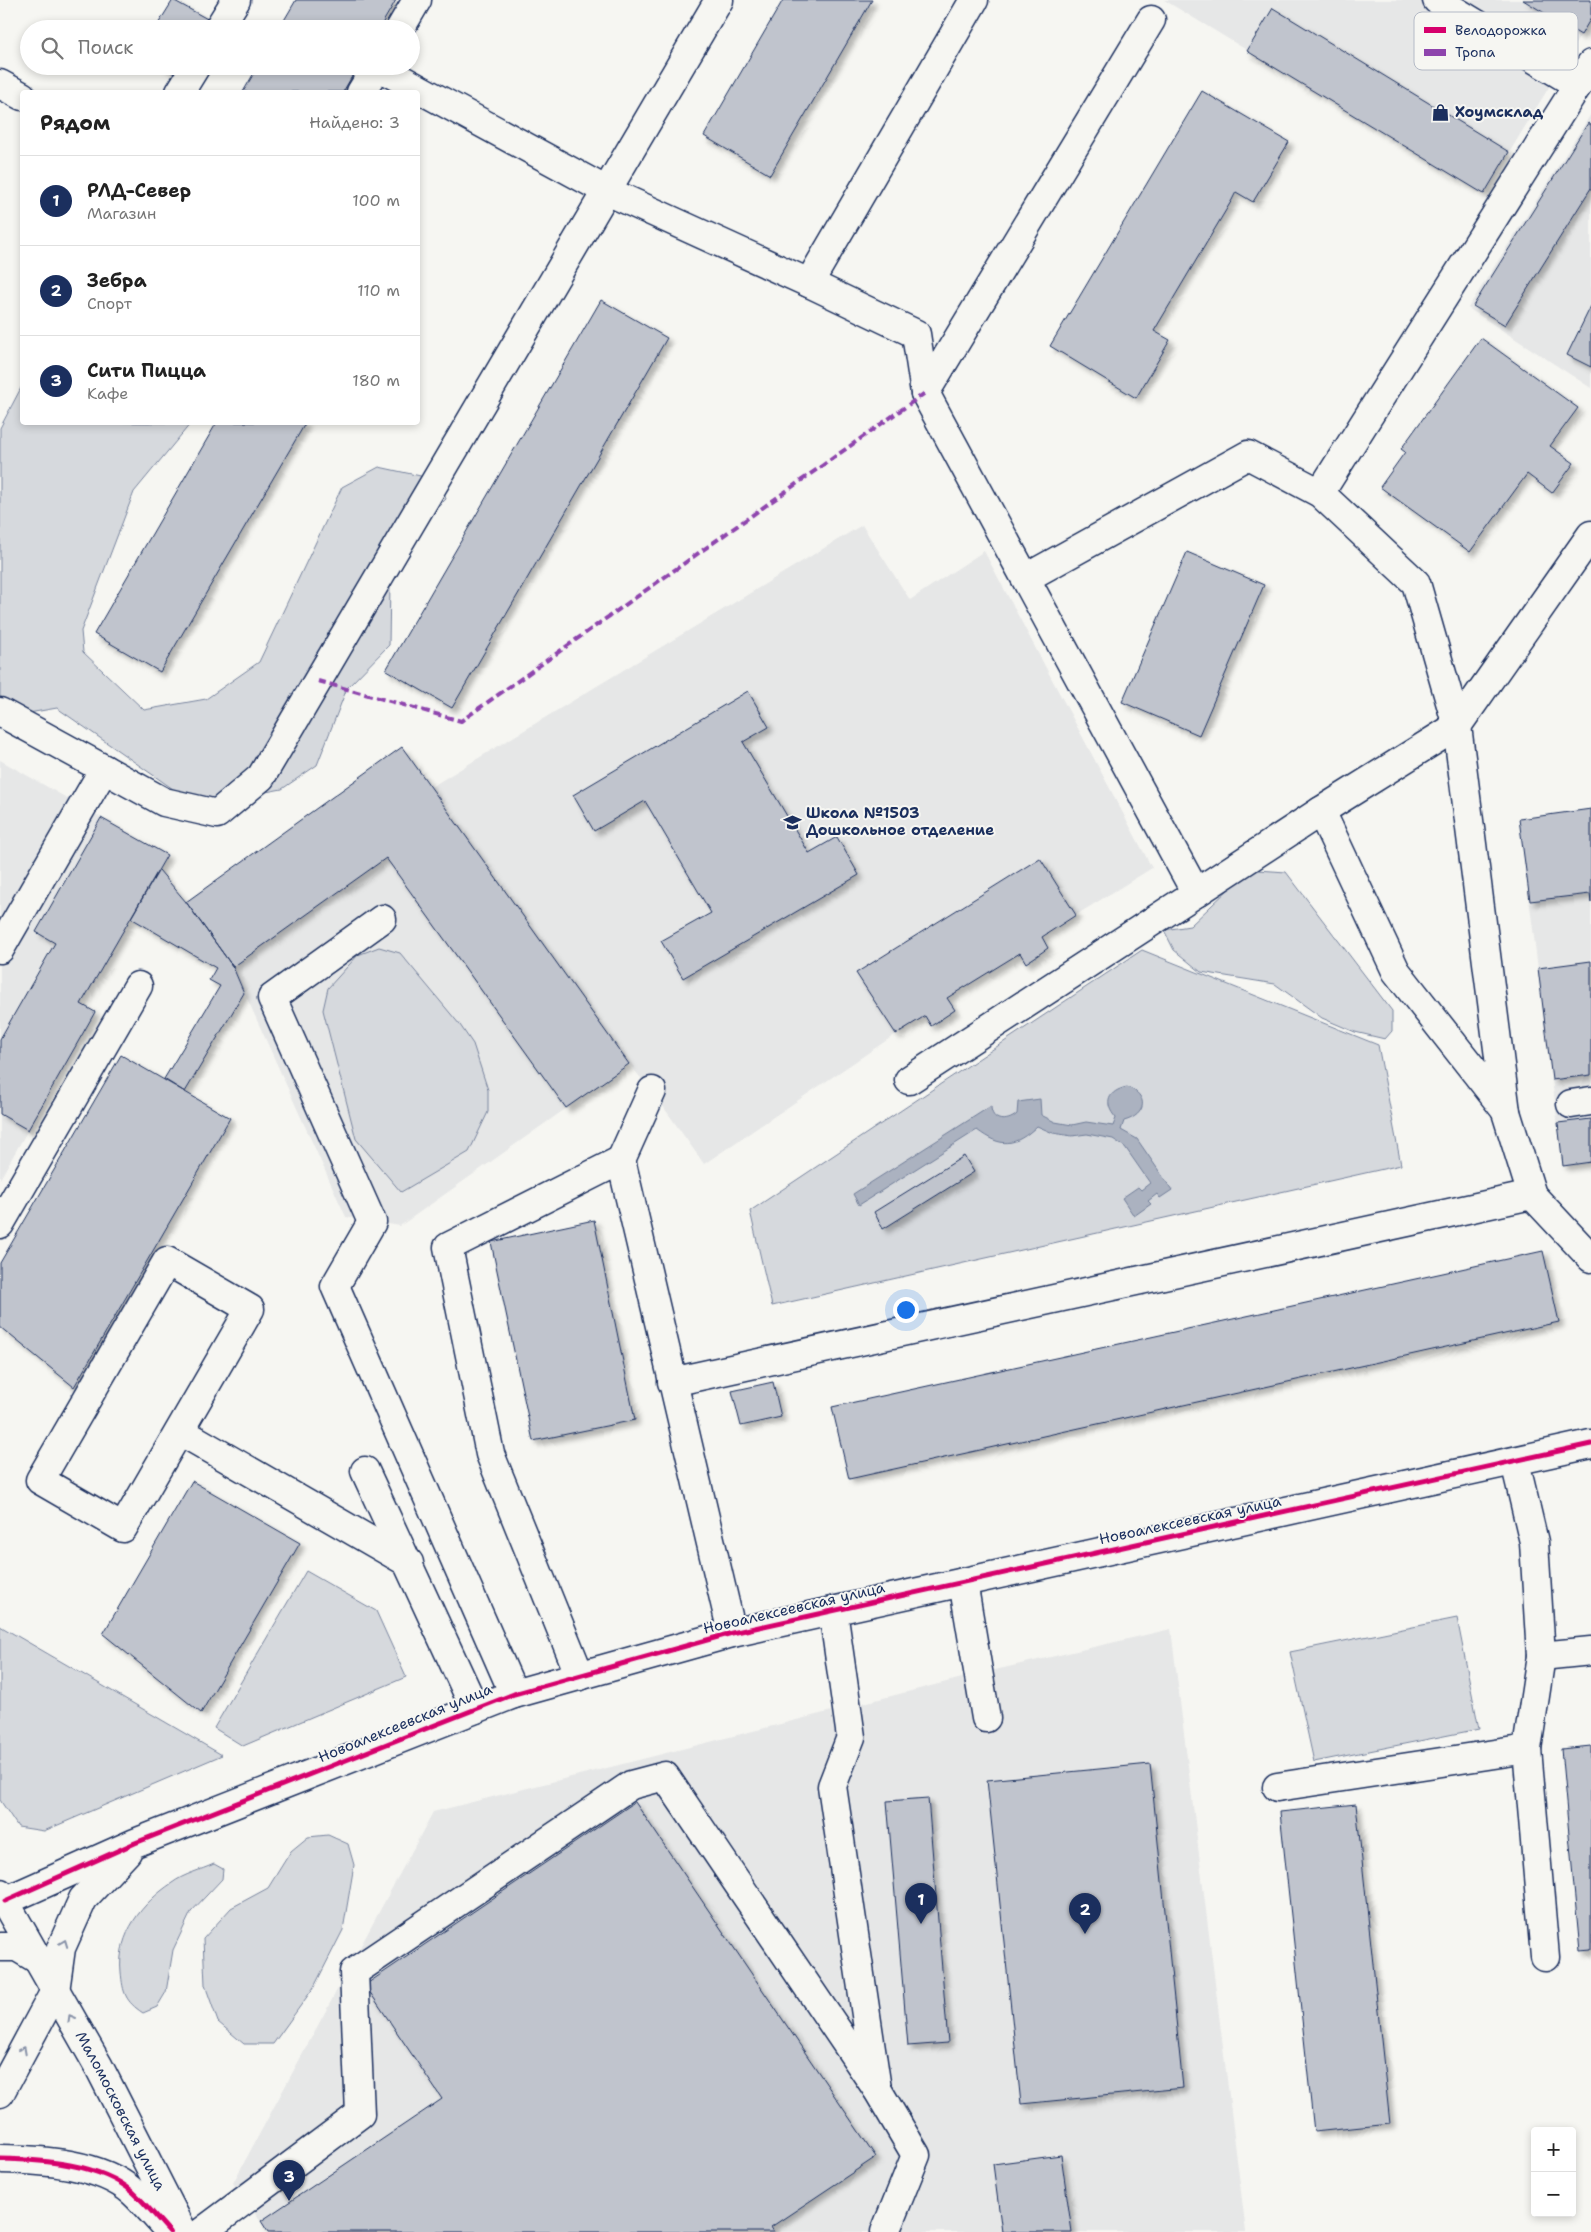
<!DOCTYPE html>
<html lang="ru">
<head>
<meta charset="utf-8">
<style>
	:root { --surface:#fff; --page:#f6f6f6; --text:#222; --muted:#767676; --line:#e0e0e0; --accent:#1b2f5e }
	body { margin:0; font-family:"Shantell Sans",sans-serif; background:var(--page); color:var(--text) }
	.controls { position:absolute; right:15px; bottom:15px; display:grid; overflow:hidden; border-radius:5px; box-shadow:0 2px 8px #0003 }
	.controls button { width:45px; height:45px; display:grid; place-items:center; padding:0; border:0; border-bottom:1px solid var(--line); background:var(--surface); color:var(--text); font:25px sans-serif }
	.you { position:absolute; left:905px; top:1309px; width:18px; height:18px; margin:-12px; border:4px solid #fff; border-radius:50%; background:#1a73e8; box-shadow:0 0 0 8px #1a73e833 }
	.badge { display:grid; place-items:center; width:32px; height:32px; border-radius:50%; background:var(--accent); color:#fff; font-size:16px; font-weight:700 }
	.pin { position:absolute; translate:-50% -41px; filter:drop-shadow(0 1px 2px #0008) }
	.pin::after { content:''; position:absolute; top:26px; width:18px; height:15px; background:inherit; clip-path:polygon(0 0,100% 0,50% 100%) }
	.list { margin:0; padding:0; list-style:none }
	h2 { display:flex; justify-content:space-between; align-items:center; height:65px; margin:0; padding:0 20px; font-size:21px }
	h2 small { font-size:16px; font-weight:400; color:var(--muted) }
	.list li { display:grid; grid-template-columns:32px 1fr auto; gap:15px; align-items:center; box-sizing:border-box; height:90px; padding:0 20px; border-top:1px solid var(--line) }
	.list b { display:block; font-size:19px; white-space:nowrap }
	.list p { margin:0; font-size:16px; white-space:nowrap; color:var(--muted) }
	.list em { font-size:16px; font-style:normal; color:var(--muted) }
	.icon { flex:none; width:28px; height:28px; fill:none; stroke:currentColor; stroke-width:2; stroke-linecap:round; stroke-linejoin:round }
	.map { position:relative; flex:none; width:1591px; height:2232px; overflow:hidden }
	.search { position:absolute; background:var(--surface); box-shadow:0 2px 8px #0003; left:20px; top:20px; width:400px; height:55px; display:flex; align-items:center; gap:12px; box-sizing:border-box; padding:0 18px; border-radius:28px; color:var(--muted); font-size:19px }
	.panel { position:absolute; background:var(--surface); box-shadow:0 2px 8px #0003; left:20px; top:90px; width:400px; height:335px; border-radius:5px }
	.map>svg:first-child { display:block }
	.built { fill:#e6e7e7 }
	.green { fill:#d6d9dd; stroke:#78849e }
	.water { fill:#abb2c0; stroke:#717e99 }
	.building { fill:#c0c4cd; stroke:#1b2f5e; filter:url(#shadow) }
	.lines { fill:none; stroke-linecap:round; stroke-linejoin:round }
	.minor-casing { stroke:#1b2f5e; stroke-width:31 }
	.minor { stroke:#f6f6f2; stroke-width:28 }
	.quiet { stroke:#8e44ad; stroke-width:4; stroke-dasharray:8 4; stroke-linecap:butt }
	.cycleway-casing { stroke:#f6f6f2; stroke-width:8 }
	.cycleway { stroke:#d6006c; stroke-width:5 }
	.oneway { stroke:#8892a8 }
	.labels { text-anchor:middle; stroke-width:4; stroke-linejoin:round; paint-order:stroke }
	.poi-label { font-size:15px; font-weight:bold; fill:#1b2f5e; stroke:#f6f6f2; text-anchor:start }
	.street-label { font-size:15px; fill:#1b2f5e; stroke:#f6f6f2 }
	.key { fill:#f6f6f2; stroke:#b4bac6; stroke-width:1 }
	.key-label { font-size:14px; fill:#1b2f5e }
</style>
</head>
<body>
<div class="map">
<svg width="1591" height="2232" viewBox="0 0 1591 2232">
	<defs>
		<filter id="shadow"><feDropShadow dx="4.5" dy="4.5" stdDeviation="2.5" flood-color="#0004"/></filter>
	</defs>
	<rect width="100%" height="100%" fill="#f6f6f2"/>
	<filter id="ink" filterUnits="userSpaceOnUse"><feTurbulence type="fractalNoise" baseFrequency=".02" numOctaves="2"/><feDisplacementMap in="SourceGraphic" scale="10" xChannelSelector="R" yChannelSelector="G"/><feConvolveMatrix kernelMatrix="1 2 1 2 8 2 1 2 1" color-interpolation-filters="sRGB"/></filter>
	<g filter="url(#ink)">
		<path class="built" d="M 1164,0 L 1591,0 L 1591,18 L 1484,194 Z
			M 1591,114 L 1591,388 L 1468,308 Z
			M 862,525 L 910,600 L 984,551 L 1152,868 L 1076,915 L 1039,858 L 857,972 L 896,1034 L 704,1164 L 652,1091 L 629,1064 L 400,1226 L 346,1217 L 233,967 L 186,902 L 402,747 L 431,787 Z
			M 0,760 L 167,855 L 82,1004 L 95,1012 L 0,1179 Z
			M 1591,809 L 1591,1162 L 1563,1166 L 1519,819 Z
			M 1171,1629 L 1246,2232 L 268,2232 L 233,2183 L 433,1812 L 978,1674 Z"/>
		<path class="green" d="M 22,386 L 22,422 L 191,423 L 134,492 L 81,631 L 83,652 L 144,710 L 206,699 L 259,662 L 342,487 L 379,467 L 439,480 L 446,499 L 417,528 L 390,583 L 389,645 L 347,688 L 317,765 L 282,789 L 196,805 L 57,708 L 6,717 L 0,707 L 0,428 Z
			M 1244,869 L 1286,872 L 1392,1011 L 1392,1031 L 1385,1039 L 1355,1032 L 1322,1018 L 1275,984 L 1201,972 L 1174,950 L 1164,930 L 1190,926 L 1231,887 Z
			M 379,947 L 400,953 L 460,1025 L 473,1044 L 488,1090 L 488,1112 L 469,1152 L 401,1192 L 356,1139 L 323,1010 L 328,988 L 358,955 Z
			M 1142,950 L 1378,1045 L 1401,1165 L 772,1306 L 750,1211 Z
			M 306,1571 L 376,1611 L 406,1677 L 243,1746 L 214,1728 Z
			M 1457,1618 L 1479,1729 L 1314,1762 L 1290,1652 Z
			M 0,1626 L 222,1755 L 44,1831 L 18,1827 L 0,1800 Z
			M 328,1835 L 348,1844 L 354,1865 L 343,1930 L 314,1987 L 273,2044 L 244,2044 L 218,2022 L 205,1985 L 203,1939 L 231,1908 L 268,1888 L 291,1851 L 308,1837 Z
			M 214,1864 L 223,1869 L 222,1879 L 191,1912 L 173,1950 L 166,1992 L 157,2007 L 143,2013 C 125,2001 123,1993 121,1972 C 117,1934 142,1903 172,1883 C 184,1874 201,1870 214,1864 Z"/>
		<path class="water" d="M 1127,1087 C 1149,1095 1147,1115 1124,1121 L 1121,1130 L 1137,1139 L 1172,1190 L 1160,1198 L 1157,1194 L 1148,1201 L 1151,1204 L 1134,1216 L 1122,1198 L 1138,1187 L 1141,1190 L 1150,1183 L 1125,1147 L 1113,1139 L 1087,1134 L 1072,1136 L 1053,1133 L 1037,1126 C 1015,1147 1001,1148 977,1130 L 859,1205 L 853,1194 L 991,1106 C 991,1122 1007,1123 1017,1114 L 1018,1102 L 1040,1099 L 1041,1115 L 1055,1122 L 1072,1125 L 1086,1122 L 1113,1126 L 1116,1118 C 1103,1103 1108,1091 1127,1087 Z"/>
		<path class="building" d="M 173,0 L 211,21 L 207,29 L 155,29 Z
			M 296,0 L 396,0 L 379,29 L 279,29 Z
			M 783,0 L 872,0 L 770,175 L 704,136 Z
			M 1523,0 L 1591,0 L 1591,18 L 1581,35 Z
			M 1273,8 L 1509,152 L 1484,194 L 1247,51 Z
			M 162,66 L 184,66 L 178,76 Z
			M 258,66 L 358,66 L 343,92 L 243,92 Z
			M 1202,91 L 1289,142 L 1253,202 L 1236,192 L 1232,200 L 1154,331 L 1170,340 L 1136,398 L 1050,346 Z
			M 1588,123 L 1591,125 L 1591,188 L 1505,325 L 1473,306 Z
			M 601,300 L 667,338 L 452,708 L 386,670 Z
			M 1591,306 L 1591,367 L 1567,355 Z
			M 1481,338 L 1578,408 L 1550,446 L 1574,463 L 1552,493 L 1527,474 L 1470,552 L 1380,487 L 1405,452 L 1401,449 Z
			M 217,422 L 306,422 L 160,672 L 94,634 Z
			M 1187,552 L 1264,585 L 1199,735 L 1122,702 Z
			M 748,691 L 769,727 L 743,742 L 809,853 L 837,837 L 859,875 L 683,978 L 661,941 L 711,913 L 645,801 L 594,831 L 573,795 Z
			M 402,747 L 629,1064 L 566,1108 L 386,858 L 233,967 L 186,902 Z
			M 1591,809 L 1591,903 L 1590,894 L 1530,901 L 1519,819 Z
			M 101,818 L 167,855 L 81,1004 L 95,1012 L 28,1130 L 0,1114 L 0,1039 L 55,943 L 36,932 Z
			M 1040,858 L 1076,915 L 1042,937 L 1048,948 L 1038,955 L 1026,963 L 1020,953 L 947,998 L 955,1010 L 931,1026 L 925,1016 L 896,1034 L 856,973 Z
			M 159,870 L 186,902 L 233,967 L 244,993 L 185,1092 L 164,1079 L 220,986 L 209,980 L 216,968 L 131,918 Z
			M 1591,961 L 1591,1075 L 1552,1080 L 1538,968 Z
			M 121,1055 L 230,1118 L 74,1387 L 0,1327 L 0,1263 Z
			M 1591,1119 L 1591,1162 L 1563,1166 L 1558,1123 Z
			M 964,1156 L 974,1172 L 883,1229 L 874,1212 Z
			M 594,1220 L 635,1420 L 533,1441 L 491,1242 Z
			M 1543,1251 L 1559,1322 L 849,1479 L 832,1407 Z
			M 773,1382 L 781,1417 L 741,1426 L 732,1391 Z
			M 192,1481 L 300,1543 L 201,1713 L 103,1634 Z
			M 1591,1746 L 1591,1950 L 1580,1951 L 1561,1749 Z
			M 1150,1764 L 1183,2088 L 1021,2104 L 987,1780 Z
			M 928,1798 L 948,2043 L 908,2046 L 887,1801 Z
			M 635,1802 L 876,2157 L 771,2227 L 774,2232 L 268,2232 L 261,2221 L 442,2099 L 365,1985 Z
			M 1356,1804 L 1390,2124 L 1314,2132 L 1280,1812 Z
			M 1061,2155 L 1072,2232 L 1002,2232 L 993,2164 Z"/>
		<g class="lines">
			<defs>
				<g id="minor">
					<path d="M 1437,0 L 1578,85"/>
					<path d="M 218,29 L 236,0"/>
					<path d="M 400,29 L 417,0"/>
					<path d="M 377,66 L 607,191 L 809,283 L 916,334 L 925,393 L 1196,893 L 909,1080"/>
					<path d="M 0,84 L 22,96"/>
					<path d="M 180,92 L 196,66"/>
					<path d="M 361,92 L 377,66"/>
					<path d="M 809,283 L 974,0"/>
					<path d="M 925,393 L 1151,20"/>
					<path d="M 1320,493 L 1591,64"/>
					<path d="M 1026,578 L 1248,455 L 1320,493 L 1416,583 L 1457,726 L 1506,1112 L 1532,1195 L 1591,1258"/>
					<path d="M 0,712 L 164,802 L 217,814 L 261,777 L 719,0"/>
					<path d="M 1196,893 L 1321,811"/>
					<path d="M 382,919 L 272,998 L 372,1222 L 335,1286 L 514,1694"/>
					<path d="M 0,949 L 104,769"/>
					<path d="M 1571,1104 L 1591,1101"/>
					<path d="M 1506,1111 L 1396,971 L 1321,811 L 1457,726 L 1591,535"/>
					<path d="M 621,1160 L 652,1091"/>
					<path d="M 0,1224 L 138,986"/>
					<path d="M 167,1261 L 250,1309 L 123,1528 L 40,1480 Z"/>
					<path d="M 672,1382 L 1532,1195"/>
					<path d="M 180,1431 L 409,1563"/>
					<path d="M 1515,1462 L 1534,1542 L 1541,1656 L 1591,1651"/>
					<path d="M 365,1471 L 475,1709"/>
					<path d="M 963,1582 L 986,1718"/>
					<path d="M 833,1611 L 851,1737 L 832,1786 L 877,2089 L 916,2155 L 885,2232"/>
					<path d="M 1541,1656 L 1527,1749 L 1545,1957"/>
					<path d="M 580,1676 L 490,1454 L 448,1247 L 621,1160 L 732,1633"/>
					<path d="M 1277,1787 L 1527,1749"/>
					<path id="s1" d="M 0,1893 L 99,2067 L 183,2232"/>
					<path d="M 5,1901 L 135,1843 L 514,1694 L 732,1633 L 1591,1444"/>
					<path d="M 0,1947 L 17,1947 L 37,1959"/>
					<path d="M 0,2093 L 55,1991 L 61,1948 L 83,1899 L 127,1852"/>
					<path d="M 0,2159 C 42,2160 100,2163 133,2192 C 146,2204 158,2219 170,2232"/>
					<path d="M 202,2232 L 360,2114 L 354,1972 L 631,1785 L 665,1776 L 877,2089"/>
				</g>
			</defs>
			<use href="#minor" class="minor-casing"/>
			<use href="#minor" class="minor"/>
			<path class="quiet" d="M 318,681 L 461,721 L 925,393"/>
			<defs>
				<path id="cycleway" d="M 5,1901 L 135,1843 L 514,1694 L 732,1633 L 1591,1444
					M 0,2159 C 42,2160 100,2163 133,2192 C 146,2204 158,2219 170,2232"/>
			</defs>
			<use href="#cycleway" class="cycleway-casing"/>
			<use href="#cycleway" class="cycleway"/>
		</g>
		<defs><path id="oneway-chevron" d="M-2-3.5L2.5 0L-2 3.5" fill="none" stroke-width="1.6" stroke-linecap="round" stroke-linejoin="round" transform="scale(1.25)"/></defs>
		<g class="oneway">
			<use href="#oneway-chevron" transform="translate(64 1943) rotate(-69)"/>
			<use href="#oneway-chevron" transform="translate(71 2018) rotate(-120)"/>
			<use href="#oneway-chevron" transform="translate(23 2050) rotate(-62)"/>
		</g>
	</g>
	<defs>
		<symbol id="shop-bare" viewBox="-9 -9 18 18"><path d="M-5-2.5h2.3a2.7 3.5 0 0 1 5.4 0H5L5.5 6h-11ZM-1.5-2.5h3a1.5 2.3 0 0 0-3 0Z" fill="#1b2f5e" stroke="#f6f6f2" stroke-width="2.5" paint-order="stroke"/></symbol>
		<symbol id="school-bare" viewBox="-9 -9 18 18"><path d="M0-5L7-2L0 1L-7-2ZM-4 1L0 2.5L4 1V4Q0 6-4 4Z" fill="#1b2f5e" stroke="#f6f6f2" stroke-width="2.5" paint-order="stroke"/></symbol>
	</defs>
	<g fill-rule="evenodd">
		<use href="#shop-bare" x="1428" y="100" width="25" height="25"/>
		<use href="#school-bare" x="780" y="810" width="25" height="25"/>
	</g>
	<g class="labels">
		<g class="poi-label">
			<text x="1455" y="117">Хоумсклад</text>
			<text x="806" y="818">Школа №1503<tspan x="806" dy="17">Дошкольное отделение</tspan></text>
		</g>
		<g class="street-label">
			<text transform="translate(1190 1520) rotate(-12)" y="5">Новоалексеевская улица</text>
			<text transform="translate(794 1608) rotate(-13)" y="5">Новоалексеевская улица</text>
			<text transform="translate(405 1723) rotate(-22)" y="5">Новоалексеевская улица</text>
			<text dy="5" stroke="none"><textPath href="#s1" startOffset="249">Маломосковская улица</textPath></text>
		</g>
	</g>
	<rect x="1414" y="12" width="164" height="58" rx="8" class="key"/>
	<rect x="1424" y="27" width="22" height="6" fill="#d6006c"/>
	<rect x="1424" y="49" width="22" height="7" fill="#8e44ad"/>
	<g class="key-label">
		<text x="1455" y="35">Велодорожка</text>
		<text x="1455" y="57">Тропа</text>
	</g>
</svg>
<div class="controls">
<button>+</button>
<button>−</button>
</div>
<div class="you"></div>
<div class="pin badge" style="left:921px;top:1924px">1</div>
<div class="pin badge" style="left:1085px;top:1934px">2</div>
<div class="pin badge" style="left:289px;top:2201px">3</div>
<div class="search"><svg class="icon" aria-label="search" viewBox="0 0 24 24"><circle cx="10" cy="10" r="6"/><path d="M15 15l6 6"/></svg>Поиск</div>
<section class="panel">
<h2>Рядом<small>Найдено: 3</small></h2>
<ul class="list">
<li><span class="badge">1</span><div><b>РЛД-Север</b><p>Магазин</p></div><em>100 m</em></li>
<li><span class="badge">2</span><div><b>Зебра</b><p>Спорт</p></div><em>110 m</em></li>
<li><span class="badge">3</span><div><b>Сити Пицца</b><p>Кафе</p></div><em>180 m</em></li>
</ul>
</section>
</div>
</body>
</html>
